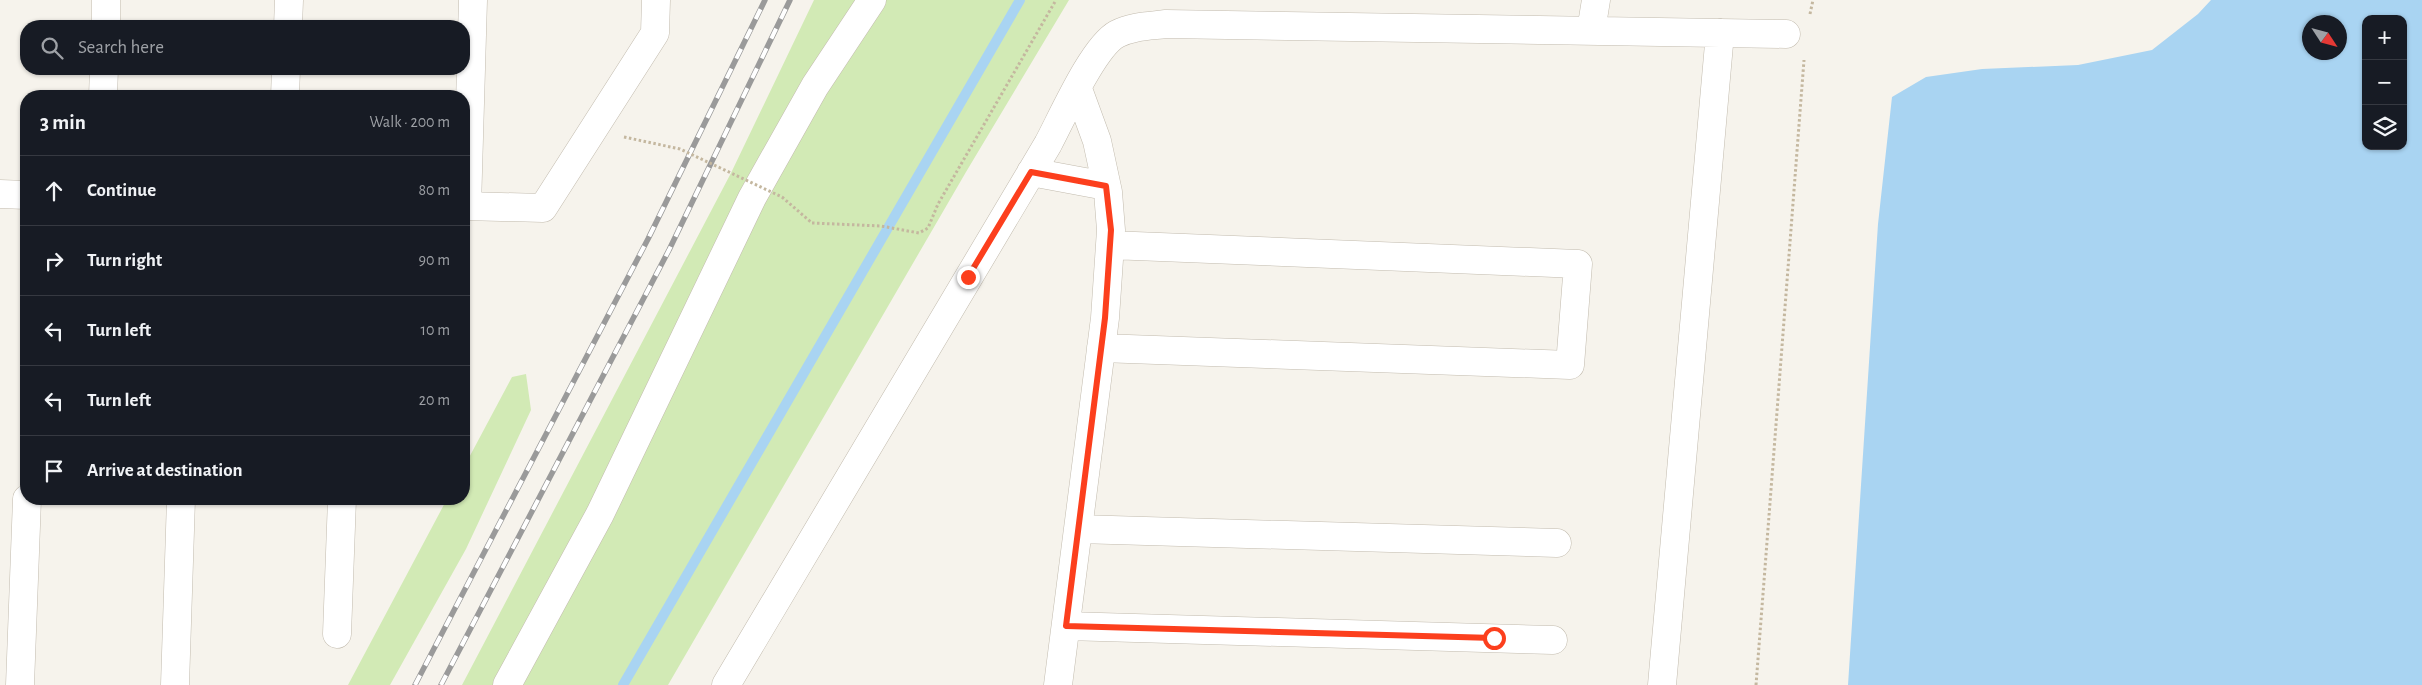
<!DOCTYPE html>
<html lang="en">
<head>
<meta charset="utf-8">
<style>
	:root { --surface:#171b24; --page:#20242c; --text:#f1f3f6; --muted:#9ea1a6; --line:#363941 }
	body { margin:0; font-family:"Alegreya Sans",sans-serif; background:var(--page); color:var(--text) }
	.controls { position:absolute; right:15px; top:15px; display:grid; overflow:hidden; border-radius:10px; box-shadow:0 1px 4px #0004 }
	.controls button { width:45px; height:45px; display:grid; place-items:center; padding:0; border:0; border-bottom:1px solid var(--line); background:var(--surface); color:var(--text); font:25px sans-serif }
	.compass { position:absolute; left:2302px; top:15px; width:45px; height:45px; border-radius:50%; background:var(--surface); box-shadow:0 1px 4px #0004; rotate:126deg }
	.stop { position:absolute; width:15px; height:15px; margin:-11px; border:4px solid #fc3f1d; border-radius:50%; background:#fff }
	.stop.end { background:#fc3f1d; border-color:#fff; box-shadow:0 1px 5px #0008 }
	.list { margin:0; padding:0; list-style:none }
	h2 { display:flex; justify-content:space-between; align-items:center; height:65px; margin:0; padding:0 20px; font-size:21px }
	h2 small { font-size:16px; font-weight:400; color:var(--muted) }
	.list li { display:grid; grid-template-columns:32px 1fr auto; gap:15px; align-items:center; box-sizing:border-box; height:70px; padding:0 20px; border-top:1px solid var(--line) }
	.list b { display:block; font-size:19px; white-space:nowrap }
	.list em { font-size:16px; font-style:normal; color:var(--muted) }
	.icon { flex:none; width:28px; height:28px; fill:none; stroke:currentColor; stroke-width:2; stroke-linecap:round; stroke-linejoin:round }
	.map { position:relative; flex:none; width:2422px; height:685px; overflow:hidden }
	.search { position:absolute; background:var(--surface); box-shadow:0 1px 4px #0004; left:20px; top:20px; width:450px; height:55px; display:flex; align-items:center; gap:12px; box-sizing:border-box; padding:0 18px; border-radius:20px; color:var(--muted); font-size:19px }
	.panel { position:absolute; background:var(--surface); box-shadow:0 1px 4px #0004; left:20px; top:90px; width:450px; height:415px; border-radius:20px }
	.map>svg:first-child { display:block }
	.green { fill:#d2eab5 }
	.water { fill:#a9d4f2; fill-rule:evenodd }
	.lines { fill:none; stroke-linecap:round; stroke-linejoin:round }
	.stream { stroke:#a9d4f2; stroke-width:10 }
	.minor-casing { stroke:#c2bbae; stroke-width:29 }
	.path { stroke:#c4b79f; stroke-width:3; stroke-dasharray:2.5 2.5; stroke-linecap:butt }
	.minor { stroke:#fff; stroke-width:28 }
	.rail-casing { stroke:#9a9a9a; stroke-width:5.5 }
	.rail { stroke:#fff; stroke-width:4; stroke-dasharray:11; stroke-linecap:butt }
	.path-bridge { stroke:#c4b79f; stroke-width:3; stroke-dasharray:2.5 2.5; stroke-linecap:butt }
	.route { stroke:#fc3f1d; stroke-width:6 }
</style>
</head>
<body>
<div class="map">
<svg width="2422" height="685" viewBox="0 0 2422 685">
	<rect width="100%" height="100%" fill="#f6f3ec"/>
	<path class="green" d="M 814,0 L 1069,0 L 966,172 L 668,685 L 462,685 L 731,173 Z
		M 526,374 L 531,410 L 466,549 L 390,685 L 348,685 L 447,499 L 464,499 L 464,467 L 512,377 Z"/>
	<path class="water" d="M 2211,0 L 2422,0 L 2422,685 L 1848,685 L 1878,224 L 1892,97 L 1926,77 L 1982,69 L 2078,65 L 2152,50 L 2198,14 ZM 2366,19 L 2403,19 L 2403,146 L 2366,146 ZM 2310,22 L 2340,22 L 2340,52 L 2310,52 Z"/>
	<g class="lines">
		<path class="stream" d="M 623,685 L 1020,0"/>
		<defs>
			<path id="minor" d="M 106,26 L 106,0
				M 288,26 L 289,0
				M 1591,31 L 1596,0
				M 103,96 L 104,69
				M 285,96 L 286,69
				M 1031,172 L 1106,186
				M 0,194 L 26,195
				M 464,206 L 543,208 L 655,33 L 656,0
				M 467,206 L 473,0
				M 1101,348 L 1570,365 L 1578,264 L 1110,245
				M 1078,529 L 1557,543
				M 1066,626 L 1553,640
				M 337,634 L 342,499
				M 20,685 L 27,499
				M 175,685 L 181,499
				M 507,685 L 600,514 L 752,198 L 815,86 L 872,0
				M 726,685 L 1048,144 C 1062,118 1093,47 1117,34 C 1132,26 1150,26 1166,24 L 1786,34
				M 1058,685 L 1105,318 L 1111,230 L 1108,192 L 1097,141 L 1078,89
				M 1662,685 L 1720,33"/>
		</defs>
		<use href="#minor" class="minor-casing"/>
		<path class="path" d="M 1810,14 L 1813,0
			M 812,223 L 881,226 L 919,233 L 928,228 L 938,204 L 1056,0
			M 1756,685 L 1804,60"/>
		<use href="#minor" class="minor"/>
		<defs>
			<path id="rail" d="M 415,685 L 648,239 L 765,0
				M 441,685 L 669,250 L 790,0"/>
		</defs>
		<use href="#rail" class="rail-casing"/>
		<use href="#rail" class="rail"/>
		<path class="path-bridge" d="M 624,137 L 680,149 L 782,197 L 812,223"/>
	</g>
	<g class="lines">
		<path class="route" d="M 968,277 L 1031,172 L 1106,186 L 1111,230 L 1105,318 L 1066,626 L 1494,638"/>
	</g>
</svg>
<div class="controls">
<button>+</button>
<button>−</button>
<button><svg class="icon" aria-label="layers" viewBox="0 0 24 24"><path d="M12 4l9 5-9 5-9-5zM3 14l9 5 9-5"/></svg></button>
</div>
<svg class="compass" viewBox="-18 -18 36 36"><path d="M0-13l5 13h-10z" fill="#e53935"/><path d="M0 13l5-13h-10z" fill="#9ea1a6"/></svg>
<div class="stop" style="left:1494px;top:638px"></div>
<div class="stop end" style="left:968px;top:277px"></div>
<div class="search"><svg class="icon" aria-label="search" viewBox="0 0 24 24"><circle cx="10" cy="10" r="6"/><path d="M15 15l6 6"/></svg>Search here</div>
<section class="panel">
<h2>3 min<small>Walk · 200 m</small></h2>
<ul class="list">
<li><svg class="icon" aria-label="ahead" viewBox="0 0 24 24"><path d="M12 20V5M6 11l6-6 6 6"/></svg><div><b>Continue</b></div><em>80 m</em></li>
<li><svg class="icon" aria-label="right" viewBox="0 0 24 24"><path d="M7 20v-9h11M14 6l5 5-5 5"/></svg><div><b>Turn right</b></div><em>90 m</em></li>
<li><svg class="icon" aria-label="left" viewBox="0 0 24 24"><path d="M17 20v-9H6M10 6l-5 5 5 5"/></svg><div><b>Turn left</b></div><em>10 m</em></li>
<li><svg class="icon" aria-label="left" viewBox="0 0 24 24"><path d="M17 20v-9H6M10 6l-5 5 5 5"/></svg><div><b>Turn left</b></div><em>20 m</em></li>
<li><svg class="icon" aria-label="arrive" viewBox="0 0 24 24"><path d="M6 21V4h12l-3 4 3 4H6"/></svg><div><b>Arrive at destination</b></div></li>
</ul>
</section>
</div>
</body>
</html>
